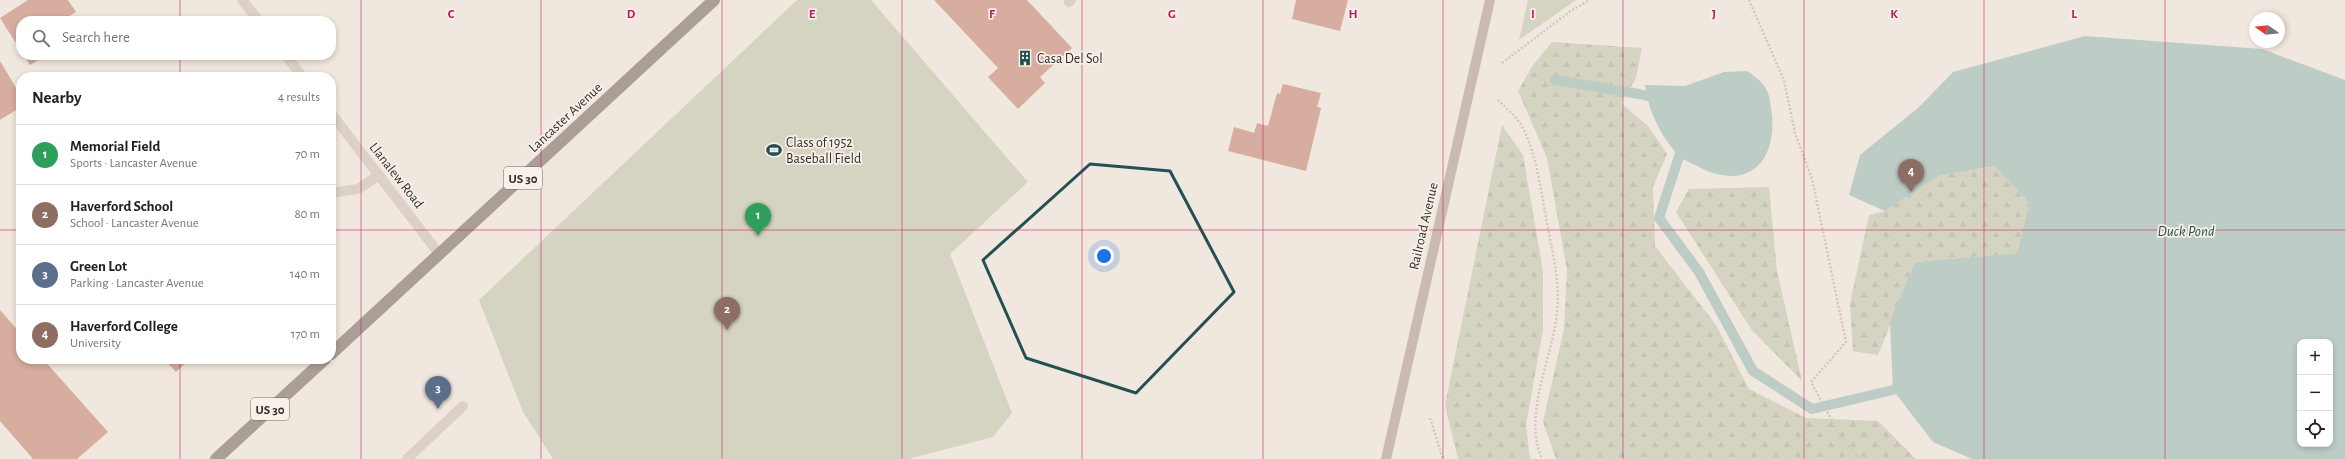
<!DOCTYPE html>
<html lang="en">
<head>
<meta charset="utf-8">
<style>
	:root { --surface:#fff; --page:#f2f2f2; --text:#202124; --muted:#757577; --line:#e0e0e0; --accent:#235152 }
	body { margin:0; font-family:"Alegreya Sans",sans-serif; background:var(--page); color:var(--text) }
	.controls { position:absolute; right:12px; bottom:12px; display:grid; overflow:hidden; border-radius:8px; box-shadow:0 2px 6px #0003 }
	.controls button { width:36px; height:36px; display:grid; place-items:center; padding:0; border:0; border-bottom:1px solid var(--line); background:var(--surface); color:var(--text); font:20px sans-serif }
	.compass { position:absolute; left:2249px; top:12px; width:36px; height:36px; border-radius:50%; background:var(--surface); box-shadow:0 2px 6px #0003; rotate:284deg }
	.you { position:absolute; left:1104px; top:256px; width:14px; height:14px; margin:-10px; border:3px solid #fff; border-radius:50%; background:#1a73e8; box-shadow:0 0 0 6px #1a73e833 }
	.badge { display:grid; place-items:center; width:26px; height:26px; border-radius:50%; background:var(--accent); color:#fff; font-size:13px; font-weight:700 }
	.pin { position:absolute; translate:-50% -33px; filter:drop-shadow(0 1px 2px #0008) }
	.pin::after { content:''; position:absolute; top:21px; width:14px; height:12px; background:inherit; clip-path:polygon(0 0,100% 0,50% 100%) }
	.list { margin:0; padding:0; list-style:none }
	h2 { display:flex; justify-content:space-between; align-items:center; height:52px; margin:0; padding:0 16px; font-size:17px }
	h2 small { font-size:13px; font-weight:400; color:var(--muted) }
	.list li { display:grid; grid-template-columns:26px 1fr auto; gap:12px; align-items:center; box-sizing:border-box; height:60px; padding:0 16px; border-top:1px solid var(--line) }
	.list b { display:block; font-size:15px; white-space:nowrap }
	.list p { margin:0; font-size:13px; white-space:nowrap; color:var(--muted) }
	.list em { font-size:13px; font-style:normal; color:var(--muted) }
	.icon { flex:none; width:22px; height:22px; fill:none; stroke:currentColor; stroke-width:2; stroke-linecap:round; stroke-linejoin:round }
	.map { position:relative; flex:none; width:2345px; height:459px; overflow:hidden }
	.search { position:absolute; background:var(--surface); box-shadow:0 2px 6px #0003; left:16px; top:16px; width:320px; height:44px; display:flex; align-items:center; gap:10px; box-sizing:border-box; padding:0 14px; border-radius:16px; color:var(--muted); font-size:15px }
	.panel { position:absolute; background:var(--surface); box-shadow:0 2px 6px #0003; left:16px; top:72px; width:320px; height:292px; border-radius:16px }
	.map>svg:first-child { display:block }
	.grass { fill:#b4bd9f }
	.forest { fill:url(#forest-firs) }
	.water { fill:#80aaa9; fill-rule:evenodd }
	.lines { fill:none; stroke-linecap:round; stroke-linejoin:round }
	.stream { stroke:#80aaa9; stroke-width:10 }
	.building { fill:#b86753 }
	.path { stroke:#b2a195; stroke-width:2.5; stroke-dasharray:2 2; stroke-linecap:butt }
	.lane { stroke:#c6b6ab; stroke-width:10 }
	.street { stroke:#c6b6ab; stroke-width:10 }
	.secondary { stroke:#9a867d; stroke-width:10 }
	.highway { stroke:#554742; stroke-width:12 }
	.marked { fill:none; stroke:#235152; stroke-width:3; stroke-linejoin:round }
	.grid { fill:none; stroke:#c2185b; stroke-width:1; stroke-opacity:0.55 }
	.labels { text-anchor:middle; stroke-width:3.5; stroke-linejoin:round; paint-order:stroke }
	.shield { fill:#f8f1ea; stroke:#706863; stroke-width:1 }
	.shield-label { font-size:13px; font-weight:bold; fill:#352d29 }
	.poi-label { font-size:14px; fill:#352d29; stroke:#f8f1ea; text-anchor:start }
	.street-label { font-size:14px; fill:#352d29; stroke:#f8f1ea }
	.water-label { font-size:15px; font-style:italic; fill:#235152; stroke:#f8f1ea }
	.grid-label { font-size:13px; text-anchor:middle; font-weight:bold; fill:#c2185b; stroke:#f8f1ea; stroke-width:3.5; stroke-linejoin:round; paint-order:stroke }
</style>
</head>
<body>
<div class="map">
<svg width="2345" height="459" viewBox="0 0 2345 459">
	<defs>
		<pattern id="forest-firs" width="22" height="20" patternUnits="userSpaceOnUse"><rect width="22" height="20" fill="#b4bd9f"/><path d="M5 1l3.5 6h-7zM16 11l3.5 6h-7z" fill="#939a82"/></pattern>
	</defs>
	<rect width="100%" height="100%" fill="#f0e7de"/>
	<path class="grass" d="M 797,0 L 871,0 L 1028,182 L 950,254 L 1012,413 L 993,437 L 908,459 L 553,459 L 523,412 L 479,300 Z
		M 1528,0 L 1576,0 L 1519,40 Z"/>
	<path class="forest" d="M 1552,42 L 1642,48 L 1636,78 L 1621,103 L 1649,127 L 1667,154 L 1653,187 L 1655,246 L 1716,325 L 1749,389 L 1806,418 L 1878,421 L 1916,459 L 1556,459 L 1543,422 L 1564,329 L 1567,270 L 1547,158 L 1518,91 L 1533,65 Z
		M 1502,125 L 1523,155 L 1543,271 L 1543,330 L 1526,425 L 1530,459 L 1458,459 L 1445,405 Z
		M 1996,166 L 2029,203 L 2017,253 L 1915,262 L 1878,355 L 1853,351 L 1850,303 L 1869,215 L 1885,211 L 1938,176 Z
		M 1769,187 L 1777,271 L 1802,381 L 1751,329 L 1676,212 L 1689,189 Z"/>
	<path class="water" d="M 2085,36 L 2262,49 L 2345,80 L 2345,459 L 1972,459 L 1933,442 L 1893,390 L 1890,322 L 1915,262 L 2017,253 L 2029,203 L 1995,166 L 1938,176 L 1885,211 L 1849,195 L 1860,155 L 1918,108 L 1953,72 ZM 2300,342 L 2330,342 L 2330,444 L 2300,444 Z
		M 1747,71 C 1769,86 1769,91 1772,116 C 1776,167 1743,191 1697,166 C 1692,163 1683,160 1679,156 C 1661,137 1648,110 1645,85 L 1685,86 L 1724,72 Z"/>
	<g class="lines">
		<path class="stream" d="M 1555,80 L 1639,94 L 1660,99
			M 1683,144 L 1659,218 L 1699,272 L 1753,371 L 1812,409 L 1893,390"/>
	</g>
	<path class="building" d="M 28,0 L 68,0 L 76,12 L 61,21 L 21,21 L 21,51 L 0,18 Z
		M 934,0 L 1027,0 L 1072,48 L 1040,77 L 1045,83 L 1018,109 L 988,77 L 998,68 Z
		M 1296,0 L 1348,0 L 1340,31 L 1292,19 Z
		M 24,55 L 47,55 L 30,65 Z
		M 0,61 L 21,96 L 21,107 L 0,120 Z
		M 1283,84 L 1321,93 L 1317,107 L 1321,108 L 1306,171 L 1228,151 L 1234,127 L 1254,133 L 1257,123 L 1268,126 L 1277,93 L 1280,94 Z
		M 0,310 L 21,334 L 21,359 L 43,359 L 108,432 L 77,459 L 33,459 L 0,421 Z
		M 164,359 L 190,359 L 176,372 Z"/>
	<g class="lines">
		<path class="path" d="M 1749,0 L 1784,80 L 1795,133 L 1812,179 L 1846,342 L 1811,382 L 1840,435 L 1860,459
			M 1502,63 L 1572,10 L 1590,0
			M 1498,100 C 1507,109 1518,118 1524,130 C 1536,155 1540,185 1545,212 C 1551,248 1562,283 1556,320 C 1550,364 1523,415 1542,459
			M 1430,418 L 1443,459"/>
		<path class="lane" d="M 1069,2 L 1071,0
			M 331,193 L 358,189 L 379,175
			M 407,459 L 463,406"/>
		<path class="street" d="M 242,0 L 259,21
			M 285,55 L 303,77
			M 331,113 L 440,255"/>
		<path class="secondary" d="M 1386,459 L 1490,0"/>
		<path class="highway" d="M 331,354 L 714,0
			M 216,459 L 325,359"/>
	</g>
	<path d="M0 0H2345V459H0ZM 1090,164 L 1170,171 L 1234,292 L 1136,393 L 1026,358 L 983,260 Z" fill="#f0e7de" fill-opacity=".55" fill-rule="evenodd"/>
	<path class="marked" d="M 1090,164 L 1170,171 L 1234,292 L 1136,393 L 1026,358 L 983,260 Z"/>
	<path class="grid" d="M 180,0 L 180,21M 361,0 L 361,459M 541,0 L 541,459M 722,0 L 722,459M 902,0 L 902,459M 1082,0 L 1082,459M 1263,0 L 1263,459M 1443,0 L 1443,459M 1623,0 L 1623,459M 1804,0 L 1804,459M 1984,0 L 1984,459M 2165,0 L 2165,459M 180,55 L 180,77M 0,230 L 21,230M 331,230 L 2345,230M 180,359 L 180,459"/>
	<defs>
		<symbol id="building-bare" viewBox="-9 -9 18 18"><path d="M-4-6H4V6H1V3H-1V6H-4ZM-2.5-4.3h1.7v1.8h-1.7ZM.8-4.3h1.7v1.8H.8ZM-2.5-1h1.7V.8h-1.7ZM.8-1h1.7V.8H.8Z" fill="#235152" stroke="#f8f1ea" stroke-width="2.5" paint-order="stroke"/></symbol>
		<symbol id="stadium-bare" viewBox="-9 -9 18 18"><path d="M0-5a6.5 5 0 1 0 0 10a6.5 5 0 1 0 0-10ZM-3.5-1.8h7v3.6h-7Z" fill="#235152" stroke="#f8f1ea" stroke-width="2.5" paint-order="stroke"/></symbol>
	</defs>
	<g fill-rule="evenodd">
		<use href="#building-bare" x="1014" y="47" width="22" height="22"/>
		<use href="#stadium-bare" x="763" y="139" width="22" height="22"/>
	</g>
	<g class="labels">
		<g class="shield">
			<rect x="504" y="167" width="38" height="22" rx="3"/>
			<rect x="251" y="398" width="38" height="22" rx="3"/>
		</g>
		<g class="shield-label">
			<text x="523" y="183">US 30</text>
			<text x="270" y="414">US 30</text>
		</g>
		<g class="poi-label">
			<text x="1037" y="63">Casa Del Sol</text>
			<text x="786" y="147">Class of 1952<tspan x="786" dy="16">Baseball Field</tspan></text>
		</g>
		<g class="street-label">
			<text transform="translate(565 117) rotate(-43)" y="5">Lancaster Avenue</text>
			<text transform="translate(397 175) rotate(52)" y="5">Llanalew Road</text>
			<text transform="translate(1423 226) rotate(-77)" y="5">Railroad Avenue</text>
		</g>
		<g class="water-label">
			<text x="2186" y="236">Duck Pond</text>
		</g>
	</g>
	<g class="grid-label">
		<text x="451" y="18">C</text>
		<text x="631" y="18">D</text>
		<text x="812" y="18">E</text>
		<text x="992" y="18">F</text>
		<text x="1172" y="18">G</text>
		<text x="1353" y="18">H</text>
		<text x="1533" y="18">I</text>
		<text x="1714" y="18">J</text>
		<text x="1894" y="18">K</text>
		<text x="2074" y="18">L</text>
	</g>
</svg>
<div class="controls">
<button>+</button>
<button>−</button>
<button><svg class="icon" aria-label="locate" viewBox="0 0 24 24"><circle cx="12" cy="12" r="6"/><path d="M12 2v4M12 18v4M2 12h4M18 12h4"/></svg></button>
</div>
<svg class="compass" viewBox="-18 -18 36 36"><path d="M0-13l5 13h-10z" fill="#e53935"/><path d="M0 13l5-13h-10z" fill="#757577"/></svg>
<div class="you"></div>
<div class="pin badge" style="left:758px;top:236px;background:#2e9e5b">1</div>
<div class="pin badge" style="left:727px;top:330px;background:#8d6e63">2</div>
<div class="pin badge" style="left:438px;top:409px;background:#5c6f8a">3</div>
<div class="pin badge" style="left:1911px;top:192px;background:#8d6e63">4</div>
<div class="search"><svg class="icon" aria-label="search" viewBox="0 0 24 24"><circle cx="10" cy="10" r="6"/><path d="M15 15l6 6"/></svg>Search here</div>
<section class="panel">
<h2>Nearby<small>4 results</small></h2>
<ul class="list">
<li><span class="badge" style="background:#2e9e5b">1</span><div><b>Memorial Field</b><p>Sports · Lancaster Avenue</p></div><em>70 m</em></li>
<li><span class="badge" style="background:#8d6e63">2</span><div><b>Haverford School</b><p>School · Lancaster Avenue</p></div><em>80 m</em></li>
<li><span class="badge" style="background:#5c6f8a">3</span><div><b>Green Lot</b><p>Parking · Lancaster Avenue</p></div><em>140 m</em></li>
<li><span class="badge" style="background:#8d6e63">4</span><div><b>Haverford College</b><p>University</p></div><em>170 m</em></li>
</ul>
</section>
</div>
</body>
</html>
